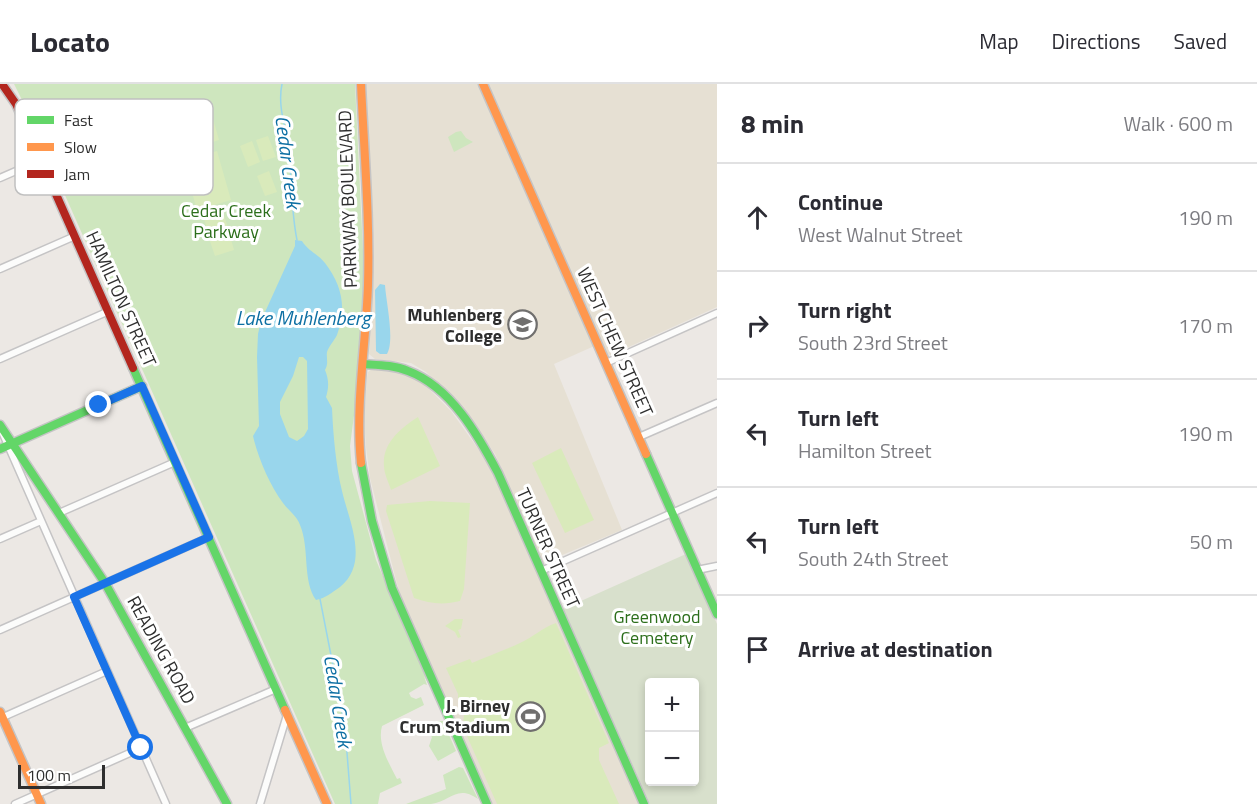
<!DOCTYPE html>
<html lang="en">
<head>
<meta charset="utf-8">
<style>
	:root { --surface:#fff; --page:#f7f7f7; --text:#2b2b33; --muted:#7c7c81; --line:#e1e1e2 }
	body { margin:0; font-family:"Titillium Web",sans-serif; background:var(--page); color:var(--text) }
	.controls { position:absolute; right:18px; bottom:18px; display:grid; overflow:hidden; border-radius:6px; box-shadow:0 3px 9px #0003 }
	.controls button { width:54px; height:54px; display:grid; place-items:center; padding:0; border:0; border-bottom:2px solid var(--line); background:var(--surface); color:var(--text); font:30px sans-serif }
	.scale { position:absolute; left:18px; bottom:15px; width:87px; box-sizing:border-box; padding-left:6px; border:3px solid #2e2e2e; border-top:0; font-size:16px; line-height:21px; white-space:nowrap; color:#2e2e2e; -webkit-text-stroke:4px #fff; paint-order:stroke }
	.stop { position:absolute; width:18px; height:18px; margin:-14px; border:4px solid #1a73e8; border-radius:50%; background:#fff }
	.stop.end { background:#1a73e8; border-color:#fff; box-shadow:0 2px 6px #0008 }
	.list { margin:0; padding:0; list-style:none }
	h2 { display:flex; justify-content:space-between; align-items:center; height:78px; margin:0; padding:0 24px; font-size:26px }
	h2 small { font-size:20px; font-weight:400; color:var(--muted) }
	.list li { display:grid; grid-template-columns:39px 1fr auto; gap:18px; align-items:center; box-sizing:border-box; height:108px; padding:0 24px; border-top:2px solid var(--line) }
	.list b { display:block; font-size:22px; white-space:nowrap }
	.list p { margin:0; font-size:20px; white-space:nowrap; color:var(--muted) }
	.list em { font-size:20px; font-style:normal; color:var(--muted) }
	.icon { flex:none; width:33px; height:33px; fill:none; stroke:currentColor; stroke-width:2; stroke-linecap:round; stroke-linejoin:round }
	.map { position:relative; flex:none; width:717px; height:720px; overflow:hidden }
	header { display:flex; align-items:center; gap:36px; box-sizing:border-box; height:84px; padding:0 30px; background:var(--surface); border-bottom:2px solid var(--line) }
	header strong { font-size:28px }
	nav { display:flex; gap:33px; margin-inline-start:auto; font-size:21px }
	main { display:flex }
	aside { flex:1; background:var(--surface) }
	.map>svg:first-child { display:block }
	.education { fill:#e6e0d3 }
	.green { fill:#cee6be }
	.cemetery { fill:#d8e0cc; fill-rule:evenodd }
	.pitch { fill:#d9eabb }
	.water { fill:#99d6ec; fill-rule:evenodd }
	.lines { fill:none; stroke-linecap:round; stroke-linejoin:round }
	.stream { stroke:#99d6ec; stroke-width:1.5 }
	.street-casing { stroke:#c5c4c5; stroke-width:9 }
	.fast-casing { stroke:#c5c4c5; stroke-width:11 }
	.slow-casing { stroke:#c5c4c5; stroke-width:11 }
	.jam-casing { stroke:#c5c4c5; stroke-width:11 }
	.street { stroke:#fcfcfb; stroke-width:6 }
	.fast { stroke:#63d668; stroke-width:8 }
	.slow { stroke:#ff974d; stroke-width:8 }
	.jam { stroke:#b3261e; stroke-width:8 }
	.route { stroke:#1a73e8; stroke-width:8 }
	.labels { text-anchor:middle; stroke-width:6; stroke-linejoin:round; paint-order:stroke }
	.street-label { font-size:18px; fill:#2e2e2e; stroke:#fff }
	.park-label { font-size:18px; fill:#2c6e1b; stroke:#fff }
	.poi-label { font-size:18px; font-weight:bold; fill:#2e2e2e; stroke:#fff; text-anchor:end }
	.water-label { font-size:20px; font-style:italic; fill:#0d6fa3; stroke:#fff }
	.key { fill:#fff; stroke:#c0c0c0; stroke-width:1.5 }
	.key-label { font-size:16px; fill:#2e2e2e }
</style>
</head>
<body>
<header>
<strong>Locato</strong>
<nav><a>Map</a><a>Directions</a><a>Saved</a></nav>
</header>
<main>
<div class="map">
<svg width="717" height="720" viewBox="0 0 717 720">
	<rect width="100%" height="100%" fill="#ece8e4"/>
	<path class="education" d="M 366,0 L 717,0 L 717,223 L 611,271 L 606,270 L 601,259 L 554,280 L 622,446 L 543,479 L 495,370 L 467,329 L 426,288 L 411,279 L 375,275 L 369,270 L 374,156 Z
		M 372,285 L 396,286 L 420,296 L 451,327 L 484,373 L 494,392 L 640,720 L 492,720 L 403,518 L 397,500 L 370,394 L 366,363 L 364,336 L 367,293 L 368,288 Z"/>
	<path class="green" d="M 14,0 L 355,0 L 364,188 L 356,316 L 350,362 L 352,387 L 376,476 L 429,601 L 424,592 L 427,601 L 424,600 L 409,609 L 411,613 L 416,615 L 421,613 L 424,621 L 382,642 C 377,660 389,679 397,695 L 400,694 L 402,699 L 380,709 L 378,720 L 335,720 L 29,30 Z
		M 461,47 L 466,54 L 473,58 L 454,68 L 448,53 L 456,48 Z
		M 437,637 L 443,637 L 456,667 L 438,677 L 429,662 L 432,653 L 429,649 L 430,646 L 437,641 Z
		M 459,683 L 463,684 L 478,715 C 457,700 451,717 431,720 C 423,720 414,720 406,720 L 446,705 L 443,691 Z"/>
	<path class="cemetery" d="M 686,470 L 717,540 L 717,720 L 650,720 L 563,525 ZM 694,598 L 694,698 L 650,698 L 650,598 Z"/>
	<path class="pitch" d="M 210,24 L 219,56 L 194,64 L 184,32 Z
		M 268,52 L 276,73 L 263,77 L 256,56 Z
		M 252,57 L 260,78 L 248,83 L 240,62 Z
		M 217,67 L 231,116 L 197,126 L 183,77 Z
		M 269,87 L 277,108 L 265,112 L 257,92 Z
		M 222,125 L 228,144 L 208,149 L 203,131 Z
		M 229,148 L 234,166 L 215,172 L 209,154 Z
		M 418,333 L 440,382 L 391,406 C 389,399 384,390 384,382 C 382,359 401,344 418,333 Z
		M 561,364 L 594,436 L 565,449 L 532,379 Z
		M 430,417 L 470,419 L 464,505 L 460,517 C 444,521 430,520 414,514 L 386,427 L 387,421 Z
		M 455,535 L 463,535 L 461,545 L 458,546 L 461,553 L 458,554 L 455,548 L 445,542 Z
		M 556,539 L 609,659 L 599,664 L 599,676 L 619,720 L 497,720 L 463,643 L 464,629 L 458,615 L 458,610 L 446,584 L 470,575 L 472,579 C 488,572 505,566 520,559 C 534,553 541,544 556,539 Z"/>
	<path class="water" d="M 295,156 L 302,157 C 308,167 318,170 325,179 C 342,201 347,224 337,251 C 334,257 329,262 327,268 C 326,274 329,279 325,286 C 329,296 329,303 326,313 L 332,324 C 333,349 336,383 342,407 C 349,437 370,479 340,503 C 331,509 326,514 316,516 C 302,496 310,465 300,441 C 297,432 289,427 283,419 C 270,402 258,374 253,352 L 259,342 L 257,273 L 258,250 L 261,237 L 295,162 ZM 299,273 L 303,273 L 307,277 L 308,345 L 304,352 L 297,357 L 289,353 L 280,330 L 280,318 L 293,292 Z
		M 380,200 L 385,201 C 386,218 395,256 387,270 L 380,270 L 376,267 L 375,206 Z"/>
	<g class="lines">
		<path class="stream" d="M 282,0 C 277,24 287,45 289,69 C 292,98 291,127 297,156
			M 320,515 L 345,643 L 351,720"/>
		<defs>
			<path id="street" d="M 0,94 L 41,76
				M 0,185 L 75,152
				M 0,275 L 109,227
				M 606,279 L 717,229
				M 3,350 L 166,720
				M 639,353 L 717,319
				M 59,429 L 175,378
				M 0,455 L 41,437
				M 697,486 L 717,482
				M 541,487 L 717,409
				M 0,546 L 209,453
				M 1,634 L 107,587
				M 185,644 L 276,605
				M 15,720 L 141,664
				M 260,720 L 287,631"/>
			<path id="fast" d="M 363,280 C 378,281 394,281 408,287 C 451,303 478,351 498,389 L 644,720
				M 133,284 L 285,626
				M 0,341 L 105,499 L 227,720
				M 0,365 L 142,302
				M 646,370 L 717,530
				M 361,379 L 372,437 L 392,504 L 487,720"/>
			<path id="slow" d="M 361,0 C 364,67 370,134 368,201 C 366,261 355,320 361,379
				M 483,0 L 646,370
				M 285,626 L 327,720
				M 0,628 L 41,720"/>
			<path id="jam" d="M 2,0 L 16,20 L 133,284"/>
		</defs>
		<use href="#street" class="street-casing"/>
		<use href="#fast" class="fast-casing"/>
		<use href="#slow" class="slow-casing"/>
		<use href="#jam" class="jam-casing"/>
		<use href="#street" class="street"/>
		<use href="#fast" class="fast"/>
		<use href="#slow" class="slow"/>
		<use href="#jam" class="jam"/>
	</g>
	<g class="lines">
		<path class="route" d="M 99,321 L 142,302 L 209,453 L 74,513 L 141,664"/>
	</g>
	<defs>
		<symbol id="university-ring" viewBox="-11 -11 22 22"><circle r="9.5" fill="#fff" stroke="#706f6e" stroke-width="1.5"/><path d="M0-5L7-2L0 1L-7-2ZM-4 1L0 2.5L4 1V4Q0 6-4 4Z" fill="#706f6e"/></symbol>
		<symbol id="stadium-ring" viewBox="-11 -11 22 22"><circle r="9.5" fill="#fff" stroke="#706f6e" stroke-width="1.5"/><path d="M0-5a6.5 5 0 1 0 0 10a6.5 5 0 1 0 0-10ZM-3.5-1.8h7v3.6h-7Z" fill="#706f6e"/></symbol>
	</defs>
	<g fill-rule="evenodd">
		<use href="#university-ring" x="506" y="224" width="33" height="33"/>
		<use href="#stadium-ring" x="514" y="616" width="33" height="33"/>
	</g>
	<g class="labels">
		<g class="street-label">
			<text transform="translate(348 115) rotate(-92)" y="6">PARKWAY BOULEVARD</text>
			<text transform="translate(121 215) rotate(66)" y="6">HAMILTON STREET</text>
			<text transform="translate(615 258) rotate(66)" y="6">WEST CHEW STREET</text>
			<text transform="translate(548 464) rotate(66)" y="6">TURNER STREET</text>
			<text transform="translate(161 566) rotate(61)" y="6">READING ROAD</text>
		</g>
		<g class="park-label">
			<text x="226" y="133">Cedar Creek<tspan x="226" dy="21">Parkway</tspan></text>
			<text x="657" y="539">Greenwood<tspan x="657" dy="21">Cemetery</tspan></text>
		</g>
		<g class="poi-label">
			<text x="502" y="237">Muhlenberg<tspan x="502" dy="21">College</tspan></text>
			<text x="510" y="628">J. Birney<tspan x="510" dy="21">Crum Stadium</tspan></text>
		</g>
		<g class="water-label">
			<text transform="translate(288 78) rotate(83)" y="7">Cedar Creek</text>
			<text x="303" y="241">Lake Muhlenberg</text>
			<text transform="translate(338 617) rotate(81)" y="7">Cedar Creek</text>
		</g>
	</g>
	<rect x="15" y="15" width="198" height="96" rx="9" class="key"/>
	<rect x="27" y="32" width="27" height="8" fill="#63d668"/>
	<rect x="27" y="59" width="27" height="8" fill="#ff974d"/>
	<rect x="27" y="86" width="27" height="8" fill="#b3261e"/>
	<g class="key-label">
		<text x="64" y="42">Fast</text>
		<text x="64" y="69">Slow</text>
		<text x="64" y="96">Jam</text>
	</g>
</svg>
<div class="controls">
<button>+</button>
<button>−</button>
</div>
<div class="scale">100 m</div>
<div class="stop" style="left:141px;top:664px"></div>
<div class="stop end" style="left:99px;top:321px"></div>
</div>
<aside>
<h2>8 min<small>Walk · 600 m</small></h2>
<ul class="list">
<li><svg class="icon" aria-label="ahead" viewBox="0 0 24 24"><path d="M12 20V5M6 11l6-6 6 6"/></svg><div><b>Continue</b><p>West Walnut Street</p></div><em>190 m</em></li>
<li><svg class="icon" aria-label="right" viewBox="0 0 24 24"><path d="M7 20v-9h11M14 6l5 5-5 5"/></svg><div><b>Turn right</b><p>South 23rd Street</p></div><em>170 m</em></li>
<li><svg class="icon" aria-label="left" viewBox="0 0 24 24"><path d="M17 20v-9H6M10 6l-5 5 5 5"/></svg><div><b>Turn left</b><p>Hamilton Street</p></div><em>190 m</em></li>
<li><svg class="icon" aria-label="left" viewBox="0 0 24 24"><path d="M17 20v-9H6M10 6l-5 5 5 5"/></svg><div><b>Turn left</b><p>South 24th Street</p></div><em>50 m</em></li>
<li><svg class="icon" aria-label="arrive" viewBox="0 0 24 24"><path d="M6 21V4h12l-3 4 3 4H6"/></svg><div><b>Arrive at destination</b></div></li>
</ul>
</aside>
</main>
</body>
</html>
